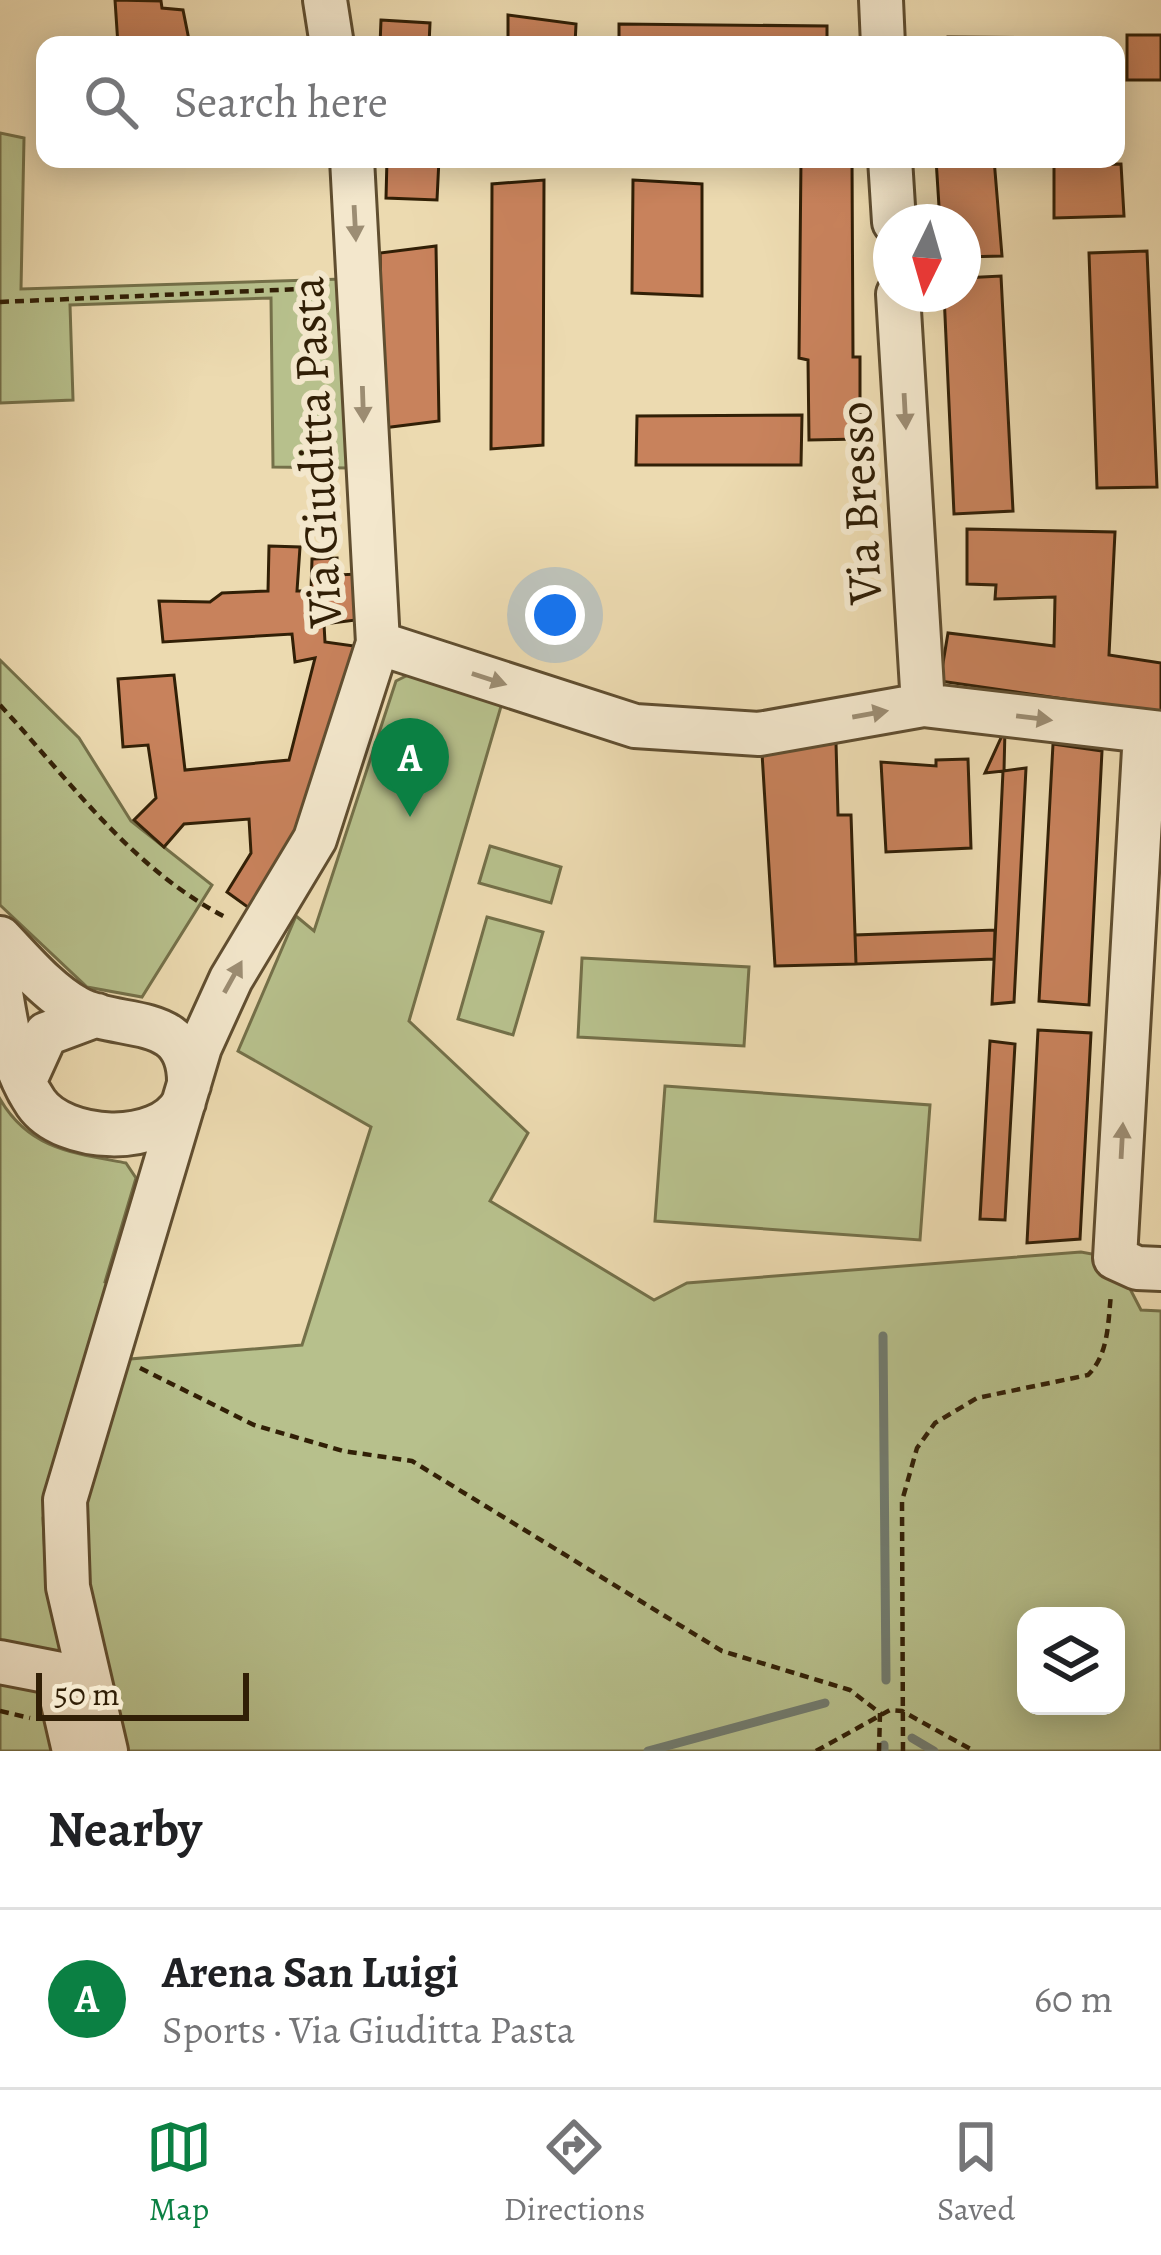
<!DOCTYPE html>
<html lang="en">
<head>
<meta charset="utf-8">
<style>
	:root { --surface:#fff; --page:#f2f2f2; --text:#202124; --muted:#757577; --line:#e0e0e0; --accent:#0b8043 }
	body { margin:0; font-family:Alegreya,serif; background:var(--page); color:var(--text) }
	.controls { position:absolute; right:36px; bottom:36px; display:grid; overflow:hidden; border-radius:24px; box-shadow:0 6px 30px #0003 }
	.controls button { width:108px; height:108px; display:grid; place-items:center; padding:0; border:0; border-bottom:3px solid var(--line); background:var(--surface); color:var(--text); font:60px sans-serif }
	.compass { position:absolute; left:873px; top:204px; width:108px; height:108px; border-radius:50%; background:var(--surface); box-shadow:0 6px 30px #0003; rotate:185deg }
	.scale { position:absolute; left:36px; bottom:30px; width:213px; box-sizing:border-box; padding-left:12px; border:6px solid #311f06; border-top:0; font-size:33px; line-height:42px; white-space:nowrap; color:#311f06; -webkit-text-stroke:9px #f3e7cc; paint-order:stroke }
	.you { position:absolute; left:555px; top:615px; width:42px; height:42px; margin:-30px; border:9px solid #fff; border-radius:50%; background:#1a73e8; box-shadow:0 0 0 18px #1a73e833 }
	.badge { display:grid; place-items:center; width:78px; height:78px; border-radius:50%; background:var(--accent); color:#fff; font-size:39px; font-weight:700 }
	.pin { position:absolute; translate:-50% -99px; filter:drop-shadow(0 3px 6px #0008) }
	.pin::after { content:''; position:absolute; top:63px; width:42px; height:36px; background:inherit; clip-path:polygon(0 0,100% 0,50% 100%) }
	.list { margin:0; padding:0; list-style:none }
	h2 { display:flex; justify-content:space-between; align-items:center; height:156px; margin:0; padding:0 48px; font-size:51px }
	h2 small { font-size:39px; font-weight:400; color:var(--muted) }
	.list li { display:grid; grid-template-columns:78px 1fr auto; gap:36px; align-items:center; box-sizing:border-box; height:180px; padding:0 48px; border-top:3px solid var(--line) }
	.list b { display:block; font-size:45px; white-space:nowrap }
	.list p { margin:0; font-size:39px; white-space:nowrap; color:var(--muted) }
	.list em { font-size:39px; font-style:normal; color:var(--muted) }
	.icon { flex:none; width:66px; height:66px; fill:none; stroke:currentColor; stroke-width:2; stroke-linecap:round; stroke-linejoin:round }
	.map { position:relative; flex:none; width:1161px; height:1751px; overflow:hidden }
	.search { position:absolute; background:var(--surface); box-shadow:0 6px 30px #0003; left:36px; right:36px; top:36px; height:132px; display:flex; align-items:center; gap:30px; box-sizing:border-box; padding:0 42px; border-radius:24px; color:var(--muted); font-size:45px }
	.sheet { height:336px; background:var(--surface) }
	nav { display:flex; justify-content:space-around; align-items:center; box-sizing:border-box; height:168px; border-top:3px solid var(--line); background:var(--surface); font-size:33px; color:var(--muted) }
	nav a { display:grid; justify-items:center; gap:6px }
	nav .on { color:var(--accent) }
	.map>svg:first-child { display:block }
	.green { fill:#b7c08c; stroke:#747049; stroke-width:3; fill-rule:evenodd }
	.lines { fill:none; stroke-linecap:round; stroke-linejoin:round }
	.stream { stroke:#717b6f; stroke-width:9 }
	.building { fill:#c8825c; stroke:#311f06; stroke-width:3 }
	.minor-casing { stroke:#604e30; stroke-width:48 }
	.path { stroke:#311f06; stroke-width:4.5; stroke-dasharray:9 6; stroke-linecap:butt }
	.minor { stroke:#f3e7cc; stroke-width:42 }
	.oneway { fill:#9c8d73 }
	.labels { text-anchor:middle; stroke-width:12; stroke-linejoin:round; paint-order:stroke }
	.street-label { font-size:48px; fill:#311f06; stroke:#f3e7cc }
</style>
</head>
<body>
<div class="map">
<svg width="1161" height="1751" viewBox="0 0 1161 1751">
	<rect width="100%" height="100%" fill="#ecdab0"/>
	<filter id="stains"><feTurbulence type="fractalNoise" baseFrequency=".00167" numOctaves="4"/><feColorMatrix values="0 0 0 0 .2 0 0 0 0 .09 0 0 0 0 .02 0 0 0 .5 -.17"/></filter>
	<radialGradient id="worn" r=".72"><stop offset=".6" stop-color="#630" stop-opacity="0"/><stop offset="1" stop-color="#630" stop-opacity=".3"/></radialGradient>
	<path class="green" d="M 0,133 L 24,138 L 21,289 L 342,279 L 348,468 L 273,467 L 271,298 L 70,305 L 73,400 L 0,403 Z
		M 0,660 L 79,738 L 131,821 L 212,885 L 142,997 L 87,987 L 0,905 Z
		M 408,675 L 502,703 L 409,1021 L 528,1133 L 490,1201 L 654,1300 L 687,1283 L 1081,1252 L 1114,1258 L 1141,1310 L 1161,1311 L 1161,1751 L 123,1751 L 92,1614 L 83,1513 L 118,1360 L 302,1345 L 371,1127 L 238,1051 L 296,916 L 314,931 L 396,681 ZM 1026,1616 L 1116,1616 L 1116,1706 L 1026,1706 Z
		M 490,846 L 561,867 L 551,903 L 479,883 Z
		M 487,917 L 543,932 L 513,1035 L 458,1019 Z
		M 582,958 L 749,967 L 744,1046 L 578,1037 Z
		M 665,1086 L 930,1105 L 920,1240 L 655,1221 Z
		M 0,1099 C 29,1149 73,1153 126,1163 L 136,1178 L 105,1282 L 111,1285 L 43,1518 L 45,1556 L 89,1751 L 0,1751 Z"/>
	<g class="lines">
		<path class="stream" d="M 883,1336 L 886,1680
			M 912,1738 L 934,1751
			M 884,1745 L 884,1751
			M 648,1751 L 825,1703"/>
	</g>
	<path class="building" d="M 115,0 L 161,1 L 162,8 L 183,10 L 190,45 L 118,45 Z
		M 508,15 L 576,24 L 575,45 L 508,45 Z
		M 381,20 L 430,23 L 429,45 L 380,45 Z
		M 619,24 L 827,26 L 827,45 L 619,45 Z
		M 1127,35 L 1161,35 L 1161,80 L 1127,80 Z
		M 948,37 L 1102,38 L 1102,45 L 948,45 Z
		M 387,159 L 439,159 L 437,200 L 386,198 Z
		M 801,159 L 852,159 L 853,357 L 860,357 L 860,439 L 809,440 L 808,360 L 799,358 Z
		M 936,159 L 994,159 L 1002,256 L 963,257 L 963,222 L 940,222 Z
		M 1121,164 L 1124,216 L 1054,218 L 1054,165 Z
		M 544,180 L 543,445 L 491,449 L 492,184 Z
		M 633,180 L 702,184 L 702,296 L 632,293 Z
		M 436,246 L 439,421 L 383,428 L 380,253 Z
		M 1147,251 L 1157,487 L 1097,488 L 1089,253 Z
		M 1001,276 L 1013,511 L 954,514 L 944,294 L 963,294 L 963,278 Z
		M 802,415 L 801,465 L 636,465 L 637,416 Z
		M 967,529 L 1115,532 L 1109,655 L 1161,663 L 1161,713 L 940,681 L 948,633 L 1054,646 L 1055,597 L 995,599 L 996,585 L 967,584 Z
		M 269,546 L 300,547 L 297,591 L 311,591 L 312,559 L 337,558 L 337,575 L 358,574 L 356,620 L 324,624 L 325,642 L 354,646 L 353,663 L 295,857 L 256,913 L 227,892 L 251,853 L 249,819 L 184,824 L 164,847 L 134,820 L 156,798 L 148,745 L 123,747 L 118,679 L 174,675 L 185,770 L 289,760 L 315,658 L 295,662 L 292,634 L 163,642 L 159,601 L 210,602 L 222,593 L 268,591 Z
		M 1005,729 L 1004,771 L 985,773 Z
		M 836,743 L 838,815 L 851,815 L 856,964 L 775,966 L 762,753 Z
		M 1053,744 L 1102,751 L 1089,1005 L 1039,1001 Z
		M 968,759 L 971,848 L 886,852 L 881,762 L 936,766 L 936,760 Z
		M 1026,768 L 1014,1002 L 992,1004 L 1003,771 Z
		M 995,930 L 994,959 L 856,964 L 855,935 Z
		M 1038,1030 L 1091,1033 L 1080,1239 L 1027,1243 Z
		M 990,1041 L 1015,1044 L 1005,1220 L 980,1219 Z"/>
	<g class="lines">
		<defs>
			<path id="minor" d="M 325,0 L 332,45
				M 881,0 L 883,45
				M 890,159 L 894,222
				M 898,294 L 923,705
				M 378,643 L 635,726 L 759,734 L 923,705 L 1161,733
				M 1145,732 L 1115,1258 L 1137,1268 L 1161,1269
				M 0,938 C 23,962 48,992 77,1008 C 120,1032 191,1010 189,1085
				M 0,987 C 7,1028 12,1068 36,1103 C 63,1142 160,1148 184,1102
				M 26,1078 L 46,1034 L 97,1015
				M 0,1662 L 56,1673 L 74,1751
				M 106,1751 L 68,1587 L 65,1500 L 200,1047 L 231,979 L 315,839 L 378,643 L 352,159"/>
		</defs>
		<use href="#minor" class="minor-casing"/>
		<path class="path" d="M 0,302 L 323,288
			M 0,705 C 71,782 130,867 225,917
			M 140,1368 L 254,1425 L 343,1451 L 412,1461 L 722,1651 L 850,1690 L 880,1713 L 879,1751
			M 0,1711 L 30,1718
			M 816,1751 L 890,1710 L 902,1711 L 974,1751
			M 903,1751 L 902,1501 L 917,1448 L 935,1423 L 977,1398 L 1088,1375 C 1109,1354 1108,1322 1111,1294"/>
		<use href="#minor" class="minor"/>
	</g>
	<defs><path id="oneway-solid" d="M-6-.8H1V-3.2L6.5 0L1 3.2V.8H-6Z" transform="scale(3)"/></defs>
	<g class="oneway">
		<use href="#oneway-solid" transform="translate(355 223) rotate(87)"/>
		<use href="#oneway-solid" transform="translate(363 404) rotate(88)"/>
		<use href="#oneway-solid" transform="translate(905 411) rotate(87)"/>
		<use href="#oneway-solid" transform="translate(489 679) rotate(18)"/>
		<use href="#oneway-solid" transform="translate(870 714) rotate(-10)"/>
		<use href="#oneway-solid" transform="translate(1034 718) rotate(7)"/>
		<use href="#oneway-solid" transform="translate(233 977) rotate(-61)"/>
		<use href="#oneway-solid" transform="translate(1122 1141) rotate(-87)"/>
	</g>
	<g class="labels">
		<g class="street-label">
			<text transform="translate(315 452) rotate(-93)" y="17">Via Giuditta Pasta</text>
			<text transform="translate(859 503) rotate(-93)" y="17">Via Bresso</text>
		</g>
	</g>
	<rect width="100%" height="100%" filter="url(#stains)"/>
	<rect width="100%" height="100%" fill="url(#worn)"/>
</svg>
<div class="controls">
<button><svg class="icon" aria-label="layers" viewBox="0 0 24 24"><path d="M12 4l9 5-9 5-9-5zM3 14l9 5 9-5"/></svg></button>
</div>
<svg class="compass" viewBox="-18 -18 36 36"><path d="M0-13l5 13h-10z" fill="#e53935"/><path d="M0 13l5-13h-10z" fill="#757577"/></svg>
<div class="scale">50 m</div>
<div class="you"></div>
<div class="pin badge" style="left:410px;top:817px">A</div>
<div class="search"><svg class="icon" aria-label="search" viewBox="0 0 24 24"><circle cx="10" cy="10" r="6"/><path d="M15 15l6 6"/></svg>Search here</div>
</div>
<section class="sheet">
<h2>Nearby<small></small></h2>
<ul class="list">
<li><span class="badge">A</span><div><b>Arena San Luigi</b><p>Sports · Via Giuditta Pasta</p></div><em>60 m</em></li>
</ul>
</section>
<nav>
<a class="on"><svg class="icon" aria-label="map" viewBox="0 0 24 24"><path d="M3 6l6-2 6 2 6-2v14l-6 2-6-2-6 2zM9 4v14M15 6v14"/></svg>Map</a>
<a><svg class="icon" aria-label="directions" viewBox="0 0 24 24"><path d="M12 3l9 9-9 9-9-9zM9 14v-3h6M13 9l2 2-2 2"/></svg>Directions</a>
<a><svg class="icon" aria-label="saved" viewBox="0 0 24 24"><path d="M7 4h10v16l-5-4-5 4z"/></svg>Saved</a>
</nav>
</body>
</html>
